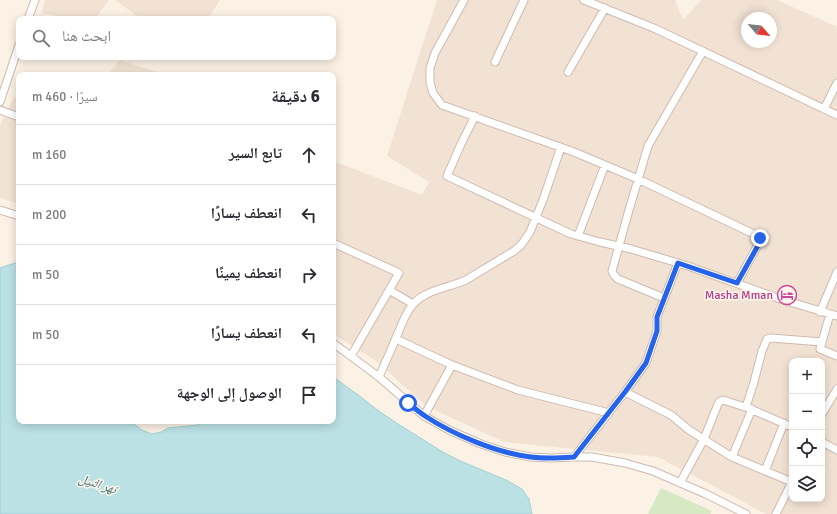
<!DOCTYPE html>
<html lang="ar">
<head>
<meta charset="utf-8">
<style>
	:root { --surface:#fff; --page:#f2f2f3; --text:#2b2b33; --muted:#7c7c81; --line:#e1e1e2 }
	body { margin:0; font-family:Signika,"Noto Naskh Arabic",sans-serif; background:var(--page); color:var(--text); direction:rtl }
	.controls { position:absolute; right:12px; bottom:12px; display:grid; overflow:hidden; border-radius:8px; box-shadow:0 2px 10px #0003 }
	.controls button { width:36px; height:36px; display:grid; place-items:center; padding:0; border:0; border-bottom:1px solid var(--line); background:var(--surface); color:var(--text); font:20px sans-serif }
	.compass { position:absolute; left:741px; top:12px; width:36px; height:36px; border-radius:50%; background:var(--surface); box-shadow:0 2px 10px #0003; rotate:118deg }
	.stop { position:absolute; width:12px; height:12px; margin:-9px; border:3px solid #2563eb; border-radius:50%; background:#fff }
	.stop.end { background:#2563eb; border-color:#fff; box-shadow:0 1px 4px #0008 }
	.list { margin:0; padding:0; list-style:none }
	h2 { display:flex; justify-content:space-between; align-items:center; height:52px; margin:0; padding:0 16px; font-size:17px }
	h2 small { font-size:13px; font-weight:400; color:var(--muted) }
	.list li { display:grid; grid-template-columns:26px 1fr auto; gap:12px; align-items:center; box-sizing:border-box; height:60px; padding:0 16px; border-top:1px solid var(--line) }
	.list b { display:block; font-size:15px; white-space:nowrap }
	.list em { font-size:13px; font-style:normal; color:var(--muted) }
	.icon { flex:none; width:22px; height:22px; fill:none; stroke:currentColor; stroke-width:2; stroke-linecap:round; stroke-linejoin:round }
	.map { position:relative; flex:none; width:837px; height:514px; overflow:hidden; direction:ltr }
	.search { position:absolute; background:var(--surface); box-shadow:0 2px 10px #0003; left:16px; top:16px; width:320px; height:44px; display:flex; align-items:center; gap:10px; box-sizing:border-box; padding:0 14px; border-radius:8px; color:var(--muted); font-size:15px }
	.panel { position:absolute; background:var(--surface); box-shadow:0 2px 10px #0003; left:16px; top:72px; width:320px; height:352px; border-radius:8px; direction:rtl }
	.map>svg:first-child { display:block }
	.residential { fill:#f2e2d4; fill-rule:evenodd }
	.green { fill:#d6e8c4 }
	.water { fill:#bbe1e4; stroke:#a1d1d5 }
	.lines { fill:none; stroke-linecap:round; stroke-linejoin:round }
	.street-casing { stroke:#cebaaf; stroke-width:9 }
	.street { stroke:#fff; stroke-width:7 }
	.route { stroke:#2563eb; stroke-width:5 }
	.labels { text-anchor:middle; stroke-width:3; stroke-linejoin:round; paint-order:stroke }
	.hotel-label { font-size:12px; fill:#b23c85; stroke:#fef5eb; text-anchor:end }
	.water-label { font-size:13px; font-style:italic; fill:#407378; stroke:#fef5eb }
</style>
</head>
<body>
<div class="map">
<svg width="837" height="514" viewBox="0 0 837 514">
	<rect width="100%" height="100%" fill="#fbf1e5"/>
	<path class="residential" d="M 45,0 L 109,0 L 95,19 L 71,19 L 42,13 Z
		M 115,0 L 220,0 L 208,19 L 141,19 Z
		M 437,0 L 675,0 L 683,20 L 701,0 L 777,0 L 837,27 L 837,514 L 766,514 L 658,457 L 504,442 L 426,406 L 375,360 L 333,334 L 333,161 L 422,195 L 429,182 L 387,156 ZM 747,18 L 771,18 L 771,42 L 747,42 ZM 792,361 L 822,361 L 822,499 L 792,499 Z
		M 120,60 L 166,75 L 107,75 Z
		M 14,97 L 19,97 L 19,204 L 0,198 L 0,125 Z"/>
	<path class="green" d="M 661,488 L 712,511 L 710,514 L 648,514 Z"/>
	<path class="water" d="M 15,263 L 19,263 L 19,421 L 130,421 L 142,430 L 152,434 L 161,432 L 168,428 L 198,425 L 202,421 L 333,421 L 333,378 L 336,379 L 361,397 L 376,409 L 395,422 L 441,451 L 458,460 L 506,480 L 522,489 L 529,499 L 532,514 L 0,514 L 0,268 Z"/>
	<g class="lines">
		<defs>
			<path id="street" d="M 464,0 L 435,53 L 430,68 L 430,83 L 433,93 L 442,105 L 574,152 L 638,179 L 758,236 L 761,238 L 760,241 L 737,283
				M 584,0 L 656,29 L 837,115
				M 28,19 L 35,0
				M 495,62 L 524,0
				M 568,72 L 605,8
				M 0,102 L 19,45
				M 824,109 L 837,83
				M 0,110 L 19,117
				M 475,116 L 461,144 L 447,176 L 571,234 L 600,242 L 631,249 L 688,266 L 780,299 L 837,316
				M 0,210 L 19,216
				M 578,236 L 605,165
				M 333,243 L 399,273 L 351,356
				M 389,290 L 413,304
				M 664,298 L 618,279 L 614,275 L 612,271 L 629,210 L 648,146 L 703,51
				M 820,312 L 837,272
				M 830,314 L 820,349 L 837,356
				M 396,339 L 452,365 L 518,390 L 609,413
				M 333,343 L 379,377 L 424,416 L 451,431 L 481,444 L 505,452 L 531,457 L 551,458 L 574,457 L 592,457 L 625,463 L 653,471 L 706,494 L 746,514
				M 379,377 C 384,365 390,353 395,340 C 403,323 407,304 425,295 C 438,288 453,286 466,280 L 514,251 L 521,245 L 526,238 L 530,232 L 543,200 L 561,147
				M 625,392 L 671,415 L 689,430 L 732,457 L 792,482
				M 746,407 L 754,382 L 762,351 L 767,339 L 771,338 L 822,342
				M 822,414 L 837,389
				M 424,416 L 452,365
				M 822,442 L 837,450
				M 574,457 L 625,392 L 646,363 L 657,331 L 657,317 L 678,263
				M 732,457 L 752,409
				M 765,471 L 784,423
				M 680,483 L 704,439 L 718,404 L 720,401 L 723,400 L 748,408 L 792,427
				M 776,514 L 792,482"/>
		</defs>
		<use href="#street" class="street-casing"/>
		<use href="#street" class="street"/>
	</g>
	<g class="lines">
		<path class="route" d="M 408,403 C 413,407 419,412 425,416 C 454,435 497,453 531,457 C 546,459 560,458 574,457 L 625,392 L 646,363 L 657,331 L 657,317 L 659,312 L 678,263 L 737,283 L 760,242 L 760,238"/>
	</g>
	<defs>
		<symbol id="hotel-ring" viewBox="-11 -11 22 22"><circle r="9.5" fill="#fef5eb" stroke="#d1479c" stroke-width="1.5"/><path d="M-6-4.5h1.5V1H6V5H4.5V3h-9V5H-6ZM-4 0a1.8 1.8 0 1 1 3.6 0ZM.5 0V-2.5h3Q6-2.5 6 0Z" fill="#d1479c"/></symbol>
	</defs>
	<g fill-rule="evenodd">
		<use href="#hotel-ring" x="776" y="284" width="22" height="22"/>
	</g>
	<g class="labels">
		<g class="hotel-label">
			<text x="773" y="299">Masha Mman</text>
		</g>
		<g class="water-label">
			<text transform="translate(98 483) rotate(18)" y="5">نهر النيل</text>
		</g>
	</g>
</svg>
<div class="controls">
<button>+</button>
<button>−</button>
<button><svg class="icon" aria-label="locate" viewBox="0 0 24 24"><circle cx="12" cy="12" r="6"/><path d="M12 2v4M12 18v4M2 12h4M18 12h4"/></svg></button>
<button><svg class="icon" aria-label="layers" viewBox="0 0 24 24"><path d="M12 4l9 5-9 5-9-5zM3 14l9 5 9-5"/></svg></button>
</div>
<svg class="compass" viewBox="-18 -18 36 36"><path d="M0-13l5 13h-10z" fill="#e53935"/><path d="M0 13l5-13h-10z" fill="#7c7c81"/></svg>
<div class="stop" style="left:408px;top:403px"></div>
<div class="stop end" style="left:760px;top:238px"></div>
<div class="search"><svg class="icon" aria-label="search" viewBox="0 0 24 24"><circle cx="10" cy="10" r="6"/><path d="M15 15l6 6"/></svg>ابحث هنا</div>
<section class="panel">
<h2>6 دقيقة<small>سيرًا · 460 m</small></h2>
<ul class="list">
<li><svg class="icon" aria-label="ahead" viewBox="0 0 24 24"><path d="M12 20V5M6 11l6-6 6 6"/></svg><div><b>تابع السير</b></div><em>160 m</em></li>
<li><svg class="icon" aria-label="left" viewBox="0 0 24 24"><path d="M17 20v-9H6M10 6l-5 5 5 5"/></svg><div><b>انعطف يسارًا</b></div><em>200 m</em></li>
<li><svg class="icon" aria-label="right" viewBox="0 0 24 24"><path d="M7 20v-9h11M14 6l5 5-5 5"/></svg><div><b>انعطف يمينًا</b></div><em>50 m</em></li>
<li><svg class="icon" aria-label="left" viewBox="0 0 24 24"><path d="M17 20v-9H6M10 6l-5 5 5 5"/></svg><div><b>انعطف يسارًا</b></div><em>50 m</em></li>
<li><svg class="icon" aria-label="arrive" viewBox="0 0 24 24"><path d="M6 21V4h12l-3 4 3 4H6"/></svg><div><b>الوصول إلى الوجهة</b></div></li>
</ul>
</section>
</div>
</body>
</html>
